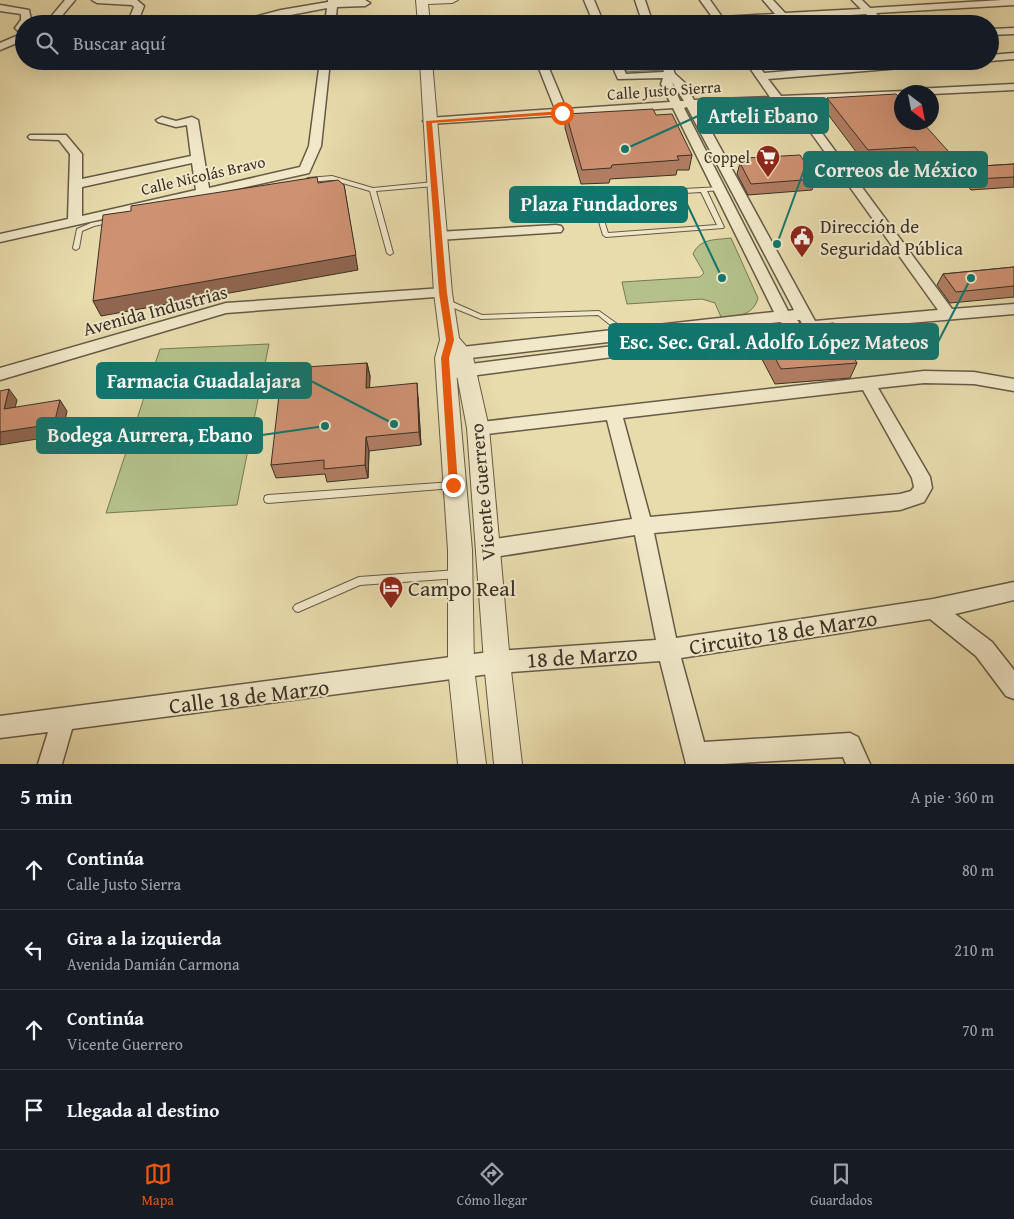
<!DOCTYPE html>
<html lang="es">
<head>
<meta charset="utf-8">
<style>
	:root { --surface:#171b24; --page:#20242c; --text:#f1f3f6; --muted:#9ea1a6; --line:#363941; --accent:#ea580c }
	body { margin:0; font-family:"Gentium Book Plus",serif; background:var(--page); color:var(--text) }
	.compass { position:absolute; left:894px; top:85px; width:45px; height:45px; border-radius:50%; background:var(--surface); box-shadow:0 5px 20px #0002; rotate:148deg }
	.stop { position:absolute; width:15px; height:15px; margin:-11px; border:4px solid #ea580c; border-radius:50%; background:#fff }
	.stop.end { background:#ea580c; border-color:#fff; box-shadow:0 1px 5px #0008 }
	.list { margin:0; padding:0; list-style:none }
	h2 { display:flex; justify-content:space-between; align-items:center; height:65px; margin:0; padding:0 20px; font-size:21px }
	h2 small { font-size:16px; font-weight:400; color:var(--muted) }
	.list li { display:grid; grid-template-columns:32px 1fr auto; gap:15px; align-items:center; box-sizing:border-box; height:80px; padding:0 20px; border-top:1px solid var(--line) }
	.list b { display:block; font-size:19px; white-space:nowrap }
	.list p { margin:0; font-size:16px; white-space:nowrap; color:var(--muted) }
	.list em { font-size:16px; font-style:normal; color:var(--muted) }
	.icon { flex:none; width:28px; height:28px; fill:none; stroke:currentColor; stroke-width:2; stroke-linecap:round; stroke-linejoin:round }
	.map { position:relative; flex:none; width:1014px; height:764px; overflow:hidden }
	.search { position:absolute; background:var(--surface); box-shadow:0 5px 20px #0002; left:15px; right:15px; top:15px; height:55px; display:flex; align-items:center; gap:12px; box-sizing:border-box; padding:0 18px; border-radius:28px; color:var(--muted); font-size:19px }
	.sheet { height:385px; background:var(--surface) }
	nav { display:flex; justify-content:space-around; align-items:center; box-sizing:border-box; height:70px; border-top:1px solid var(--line); background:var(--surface); font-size:14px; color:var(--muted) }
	nav a { display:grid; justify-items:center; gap:2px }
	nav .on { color:var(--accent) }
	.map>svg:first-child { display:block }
	.green { fill:#b4c18b; stroke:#767858 }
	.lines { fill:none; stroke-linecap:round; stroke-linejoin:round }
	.service-casing { stroke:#655b47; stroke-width:2 }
	.minor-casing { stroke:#655b47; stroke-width:3 }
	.tertiary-casing { stroke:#655b47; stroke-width:2 }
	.service { fill:#f0e8c9; fill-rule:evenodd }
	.minor { fill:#f0e8c9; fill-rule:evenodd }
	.tertiary { fill:#f0e8c9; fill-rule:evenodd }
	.wall { fill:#b17d62; stroke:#393025 }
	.shaded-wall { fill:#906650; stroke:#393025 }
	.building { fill:#ce9172; stroke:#393025 }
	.route { fill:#ea580c }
	.labels { text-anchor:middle; stroke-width:4; stroke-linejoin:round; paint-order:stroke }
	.far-street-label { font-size:16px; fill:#393025; stroke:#f0e8c9 }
	.far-poi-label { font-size:16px; fill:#393025; stroke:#f0e8c9; text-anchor:end }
	.poi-label { font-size:19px; fill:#393025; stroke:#f0e8c9; text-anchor:start }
	.street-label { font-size:19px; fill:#393025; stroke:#f0e8c9 }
	.near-poi-label { font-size:22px; fill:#393025; stroke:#f0e8c9; text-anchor:start }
	.near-street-label { font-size:22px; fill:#393025; stroke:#f0e8c9 }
	.leader { fill:none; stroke:#0f766e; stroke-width:2 }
	.callout-dot { fill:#0f766e; stroke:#f0e8c9; stroke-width:2 }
	.callout { fill:#0f766e; stroke:#0f766e; stroke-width:2 }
	.callout-label { font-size:20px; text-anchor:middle; font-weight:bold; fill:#fff }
</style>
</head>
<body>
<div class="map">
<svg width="1014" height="764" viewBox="0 0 1014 764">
	<rect width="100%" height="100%" fill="#e8dbac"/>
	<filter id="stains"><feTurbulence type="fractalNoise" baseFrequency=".004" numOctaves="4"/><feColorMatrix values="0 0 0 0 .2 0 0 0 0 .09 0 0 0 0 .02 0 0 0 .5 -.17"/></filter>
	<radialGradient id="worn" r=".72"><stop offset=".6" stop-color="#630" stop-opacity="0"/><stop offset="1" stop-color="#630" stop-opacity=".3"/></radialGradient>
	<path class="green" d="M 620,61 L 658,61 L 663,70 L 625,72 Z
		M 731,238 L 758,298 C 753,316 738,316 721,317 L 715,303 L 702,299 L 627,304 L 622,282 L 700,277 L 704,273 L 693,254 C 700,238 716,240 731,238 Z
		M 269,344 L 237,505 L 106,513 L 160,349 Z"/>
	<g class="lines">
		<defs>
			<path id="service" d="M 332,176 L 373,188 L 434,182 L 437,184 L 434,186 L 376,191 L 393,253 L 390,255 L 387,253 L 370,191 L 332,180 L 308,182 L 305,180 L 308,178 Z
				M 720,187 L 722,188 L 722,190 L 707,191 L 724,227 L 723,228 L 606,237 L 603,235 L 591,196 L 594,194 ZM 701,192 L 717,225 L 608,233 L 597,198 Z
				M 111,219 L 113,220 L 113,222 L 94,226 L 82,231 L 79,248 L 76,250 L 74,249 L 73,248 L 77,229 L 91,223 Z
				M 444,300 L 448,300 L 482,315 L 599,311 L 630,333 L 629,335 L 623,335 L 598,315 L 481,319 L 444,304 L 443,302 Z
				M 453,482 L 456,483 L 457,485 L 456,487 L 453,488 L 268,503 L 265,502 L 264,499 L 265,496 L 268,495 Z
				M 458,570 L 461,571 L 463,574 L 461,577 L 458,578 L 360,585 L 298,612 L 295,611 L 293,608 L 295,605 L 359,577 Z"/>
			<path id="minor" d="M 65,0 L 75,0 L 55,24 L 45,24 Z
				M 92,0 L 137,0 L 144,6 L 137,24 L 127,24 L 134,7 L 132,5 L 97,3 Z
				M 328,0 L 365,0 L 370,3 L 365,6 L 337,7 L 335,24 L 325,24 L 327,8 L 244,24 L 227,24 L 281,10 L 328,2 Z
				M 584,0 L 594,0 L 604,24 L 594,24 Z
				M 635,0 L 645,0 L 653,24 L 643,24 Z
				M 700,0 L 710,0 L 722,17 L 775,14 L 763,0 L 773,0 L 785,13 L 861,9 L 852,0 L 862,0 L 870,8 L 1002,0 L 1014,0 L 1014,5 L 876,13 L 886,24 L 875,24 L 866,14 L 789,19 L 792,22 L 791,24 L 783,24 L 780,19 L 727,24 L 654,24 L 659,21 L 713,18 Z
				M 0,5 L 29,10 L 31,20 L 28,24 L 24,24 L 24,40 L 0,50 L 0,43 L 21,34 L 15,28 L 21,20 L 21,14 L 0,11 Z
				M 1014,28 L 1014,34 L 990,35 L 990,29 Z
				M 1014,53 L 1014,59 L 990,61 L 990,55 Z
				M 320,61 L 330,61 L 321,146 L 309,173 L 0,242 L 0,234 L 68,219 L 70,154 L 59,140 L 30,139 L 28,137 L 30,135 L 66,135 L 82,154 L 82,179 L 191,156 L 187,125 L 176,127 L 158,122 L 156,120 L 162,117 L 176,121 L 192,117 L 198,120 L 209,188 L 300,167 L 309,146 ZM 192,163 L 196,190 L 82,216 L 82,187 Z
				M 536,61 L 546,61 L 566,109 L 670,102 L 661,84 L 663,78 L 618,79 L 610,61 L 620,61 L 626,74 L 664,72 L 660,61 L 670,61 L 675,74 L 684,82 L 694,100 L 770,97 L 745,61 L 755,61 L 764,73 L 907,61 L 954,61 L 949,64 L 768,79 L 781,96 L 906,91 L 907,92 L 902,92 L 902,96 L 799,102 L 952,309 L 1014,304 L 1014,314 L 815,331 L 804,327 L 800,320 L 797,320 L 799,322 L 796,326 L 791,327 L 780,322 L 462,359 L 449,363 L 443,361 L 441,357 L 443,353 L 462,347 L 774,312 L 673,108 L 429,124 L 423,121 L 429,118 L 555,109 ZM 672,82 L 684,101 L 680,101 ZM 789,102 L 938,310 L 815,321 L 698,107 ZM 687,107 L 794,310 L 788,311 L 684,108 Z
				M 1014,84 L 1014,90 L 932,94 L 932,92 L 909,92 L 914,89 Z
				M 556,225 L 561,226 L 563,229 L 561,232 L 438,240 L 431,236 L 438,232 Z
				M 443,288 L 448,290 L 450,293 L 448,296 L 226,313 L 0,380 L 0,368 L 226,303 Z
				M 780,325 L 785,326 L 788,330 L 785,334 L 455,378 L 449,376 L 447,372 L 449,368 L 455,366 Z
				M 924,371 L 974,372 L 1014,379 L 1014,391 L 974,384 L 924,383 L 878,388 L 930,477 L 932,488 L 924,502 L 900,510 L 654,533 L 676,638 L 933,599 L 1014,582 L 1014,600 L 955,614 L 992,642 L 1014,670 L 1014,699 L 1006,696 L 976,656 L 930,619 L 681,658 L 704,742 L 850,733 L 858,737 L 870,764 L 846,764 L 843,757 L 723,764 L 686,764 L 660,661 L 497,673 L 72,729 L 62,764 L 38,764 L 48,732 L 0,738 L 0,716 L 497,651 L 656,640 L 635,535 L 488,558 L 481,555 L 478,549 L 481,543 L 488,540 L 632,519 L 607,420 L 478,435 L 472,433 L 469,428 L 472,423 ZM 863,390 L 912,478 L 914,487 L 911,491 L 900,494 L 650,517 L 623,418 Z"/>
			<path id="tertiary" d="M 416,0 L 458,0 L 452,3 L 428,4 L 430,24 L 418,24 Z
				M 420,61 L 432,61 L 452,293 L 459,338 L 472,353 L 489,428 L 510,662 L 522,764 L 494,764 L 484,662 L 467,428 L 456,370 L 472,550 L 474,668 L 486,764 L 458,764 L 448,668 L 448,550 L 435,358 L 440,340 L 434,293 Z"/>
		</defs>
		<use href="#service" class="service-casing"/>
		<use href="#minor" class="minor-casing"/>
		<use href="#tertiary" class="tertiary-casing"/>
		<use href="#service" class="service"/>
		<use href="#minor" class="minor"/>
		<use href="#tertiary" class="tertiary"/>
	</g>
	<path class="wall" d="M 827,98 L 964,169 L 965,167 L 1014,164 L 1014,187 L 971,190 L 962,180 L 961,181 L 933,183 L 910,157 L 863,161 L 824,109 Z
		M 566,114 L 656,115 L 692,155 L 689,170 L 677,170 L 676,175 L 610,179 L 609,183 L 581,184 L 565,128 Z
		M 746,158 L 816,179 L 812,190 L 748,195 L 737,174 L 740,163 L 744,163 Z
		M 1014,267 L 1014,297 L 950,303 L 937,285 L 943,274 Z
		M 759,329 L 857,363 L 850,378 L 775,384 L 754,344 Z
		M 367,363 L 370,376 L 369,388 L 418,397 L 421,445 L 369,451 L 368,478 L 327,482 L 325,474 L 276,478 L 271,465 L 305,377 Z"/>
	<path class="shaded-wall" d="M 344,185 L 358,270 L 101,316 L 93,301 Z
		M 367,363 L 370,376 L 369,402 L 366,388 Z
		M 417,383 L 418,397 L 421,445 L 419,432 Z
		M 9,389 L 17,400 L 12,420 L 4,409 Z
		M 60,400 L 67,411 L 62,435 L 0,445 L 0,432 Z
		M 366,437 L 369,451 L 368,478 L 365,465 Z"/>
	<path class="building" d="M 896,94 L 902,100 L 902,122 L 922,122 L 966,171 L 938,173 L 915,147 L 868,150 L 827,98 Z
		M 653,109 L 656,115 L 672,114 L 692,155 L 677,156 L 679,160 L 612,165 L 611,168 L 582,170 L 566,114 Z
		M 800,155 L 816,179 L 751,184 L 740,163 L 748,162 L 746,158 Z
		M 1014,164 L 1014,177 L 976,179 L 965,167 Z
		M 317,177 L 318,183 L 338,180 L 344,185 L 356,255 L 93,301 L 103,215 L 131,211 L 131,206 Z
		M 1014,267 L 1014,286 L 956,292 L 943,274 Z
		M 834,323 L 857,363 L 781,369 L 759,329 Z
		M 367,363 L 366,388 L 417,383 L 419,432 L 366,437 L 365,465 L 324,469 L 324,460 L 271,465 L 281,378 L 305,377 L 306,367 Z
		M 9,389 L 4,409 L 60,400 L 54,424 L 0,432 L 0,391 Z"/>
	<path class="route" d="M 562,111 L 564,114 L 432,123 L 447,293 L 454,340 L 449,358 L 458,485 L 453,488 L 449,485 L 441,358 L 446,340 L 439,293 L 426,121 Z"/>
	<defs>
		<symbol id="supermarket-pin" viewBox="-11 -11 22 30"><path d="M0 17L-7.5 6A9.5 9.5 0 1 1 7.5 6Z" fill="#8f2418" stroke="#f0e8c9"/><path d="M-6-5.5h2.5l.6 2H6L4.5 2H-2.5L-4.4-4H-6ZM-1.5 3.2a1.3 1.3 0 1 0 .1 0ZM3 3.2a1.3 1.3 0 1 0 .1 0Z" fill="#fff"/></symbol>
		<symbol id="civic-pin" viewBox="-11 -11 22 30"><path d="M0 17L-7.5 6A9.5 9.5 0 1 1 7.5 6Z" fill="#8f2418" stroke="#f0e8c9"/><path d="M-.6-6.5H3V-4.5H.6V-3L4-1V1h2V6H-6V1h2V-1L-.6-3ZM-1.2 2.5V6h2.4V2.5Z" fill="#fff"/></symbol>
		<symbol id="hotel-pin" viewBox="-11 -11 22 30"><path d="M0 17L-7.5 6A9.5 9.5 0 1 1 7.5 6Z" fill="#8f2418" stroke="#f0e8c9"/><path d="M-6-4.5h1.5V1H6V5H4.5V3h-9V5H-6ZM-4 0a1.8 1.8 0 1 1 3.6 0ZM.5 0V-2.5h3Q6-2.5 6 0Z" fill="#fff"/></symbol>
	</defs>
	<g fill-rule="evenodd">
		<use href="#supermarket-pin" x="754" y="143" width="28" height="38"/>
		<use href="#civic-pin" x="788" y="223" width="28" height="38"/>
		<use href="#hotel-pin" x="377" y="574" width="28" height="38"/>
	</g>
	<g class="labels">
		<g class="far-street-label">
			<text transform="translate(664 90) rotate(-4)" y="6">Calle Justo Sierra</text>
			<text transform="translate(203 175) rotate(-13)" y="6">Calle Nicolás Bravo</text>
		</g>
		<g class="far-poi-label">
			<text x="750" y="163">Coppel</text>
		</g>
		<g class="poi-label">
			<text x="820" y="233">Dirección de<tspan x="820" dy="22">Seguridad Pública</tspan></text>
		</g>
		<g class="street-label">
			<text transform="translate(155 310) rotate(-15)" y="7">Avenida Industrias</text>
			<text transform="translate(482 492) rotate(-95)" y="7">Vicente Guerrero</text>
		</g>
		<g class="near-poi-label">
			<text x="408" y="596">Campo Real</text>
		</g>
		<g class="near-street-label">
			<text transform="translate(783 632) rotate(-9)" y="8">Circuito 18 de Marzo</text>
			<text transform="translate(582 656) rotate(-4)" y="8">18 de Marzo</text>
			<text transform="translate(249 696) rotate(-7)" y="8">Calle 18 de Marzo</text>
		</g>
	</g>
	<path class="leader" d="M625 149L698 116M777 244L804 170M722 278L687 204M971 278L938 342M394 424L311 381M325 426L262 435"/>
	<g class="callout-dot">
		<circle cx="625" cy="149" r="5"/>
		<circle cx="777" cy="244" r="5"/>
		<circle cx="722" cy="278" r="5"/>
		<circle cx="971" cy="278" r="5"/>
		<circle cx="394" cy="424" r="5"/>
		<circle cx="325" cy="426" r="5"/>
	</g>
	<g class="callout">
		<rect x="698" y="98" width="130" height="35" rx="5"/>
		<rect x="804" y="152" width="183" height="35" rx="5"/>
		<rect x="510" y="187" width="177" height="35" rx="5"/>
		<rect x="609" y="324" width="329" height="35" rx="5"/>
		<rect x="97" y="363" width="214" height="35" rx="5"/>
		<rect x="37" y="418" width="225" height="35" rx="5"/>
	</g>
	<g class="callout-label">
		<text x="763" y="123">Arteli Ebano</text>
		<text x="896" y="177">Correos de México</text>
		<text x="599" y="211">Plaza Fundadores</text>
		<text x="774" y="349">Esc. Sec. Gral. Adolfo López Mateos</text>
		<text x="204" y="388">Farmacia Guadalajara</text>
		<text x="150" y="442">Bodega Aurrera, Ebano</text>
	</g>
	<rect width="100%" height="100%" filter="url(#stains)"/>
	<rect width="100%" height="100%" fill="url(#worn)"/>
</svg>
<svg class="compass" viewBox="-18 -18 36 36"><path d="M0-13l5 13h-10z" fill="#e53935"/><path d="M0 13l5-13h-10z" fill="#9ea1a6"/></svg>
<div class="stop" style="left:562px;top:113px"></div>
<div class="stop end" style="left:453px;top:485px"></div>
<div class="search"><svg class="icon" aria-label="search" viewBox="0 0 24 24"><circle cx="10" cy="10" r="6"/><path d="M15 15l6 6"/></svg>Buscar aquí</div>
</div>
<section class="sheet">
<h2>5 min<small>A pie · 360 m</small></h2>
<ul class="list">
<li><svg class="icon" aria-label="ahead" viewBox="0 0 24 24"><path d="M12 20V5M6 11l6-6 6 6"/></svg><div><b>Continúa</b><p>Calle Justo Sierra</p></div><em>80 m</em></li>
<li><svg class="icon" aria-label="left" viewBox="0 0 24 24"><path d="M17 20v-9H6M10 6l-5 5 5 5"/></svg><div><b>Gira a la izquierda</b><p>Avenida Damián Carmona</p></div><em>210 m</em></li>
<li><svg class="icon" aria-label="ahead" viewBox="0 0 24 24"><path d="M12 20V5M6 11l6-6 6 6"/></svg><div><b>Continúa</b><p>Vicente Guerrero</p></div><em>70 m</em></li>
<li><svg class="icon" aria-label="arrive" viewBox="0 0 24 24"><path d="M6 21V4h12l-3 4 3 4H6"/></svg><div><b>Llegada al destino</b></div></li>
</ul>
</section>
<nav>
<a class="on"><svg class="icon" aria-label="map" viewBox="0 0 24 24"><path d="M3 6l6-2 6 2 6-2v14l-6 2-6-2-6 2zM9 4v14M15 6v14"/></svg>Mapa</a>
<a><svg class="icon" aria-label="directions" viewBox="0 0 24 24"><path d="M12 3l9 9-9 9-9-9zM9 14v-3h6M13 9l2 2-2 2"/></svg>Cómo llegar</a>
<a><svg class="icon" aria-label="saved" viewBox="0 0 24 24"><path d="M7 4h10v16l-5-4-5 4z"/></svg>Guardados</a>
</nav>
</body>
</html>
